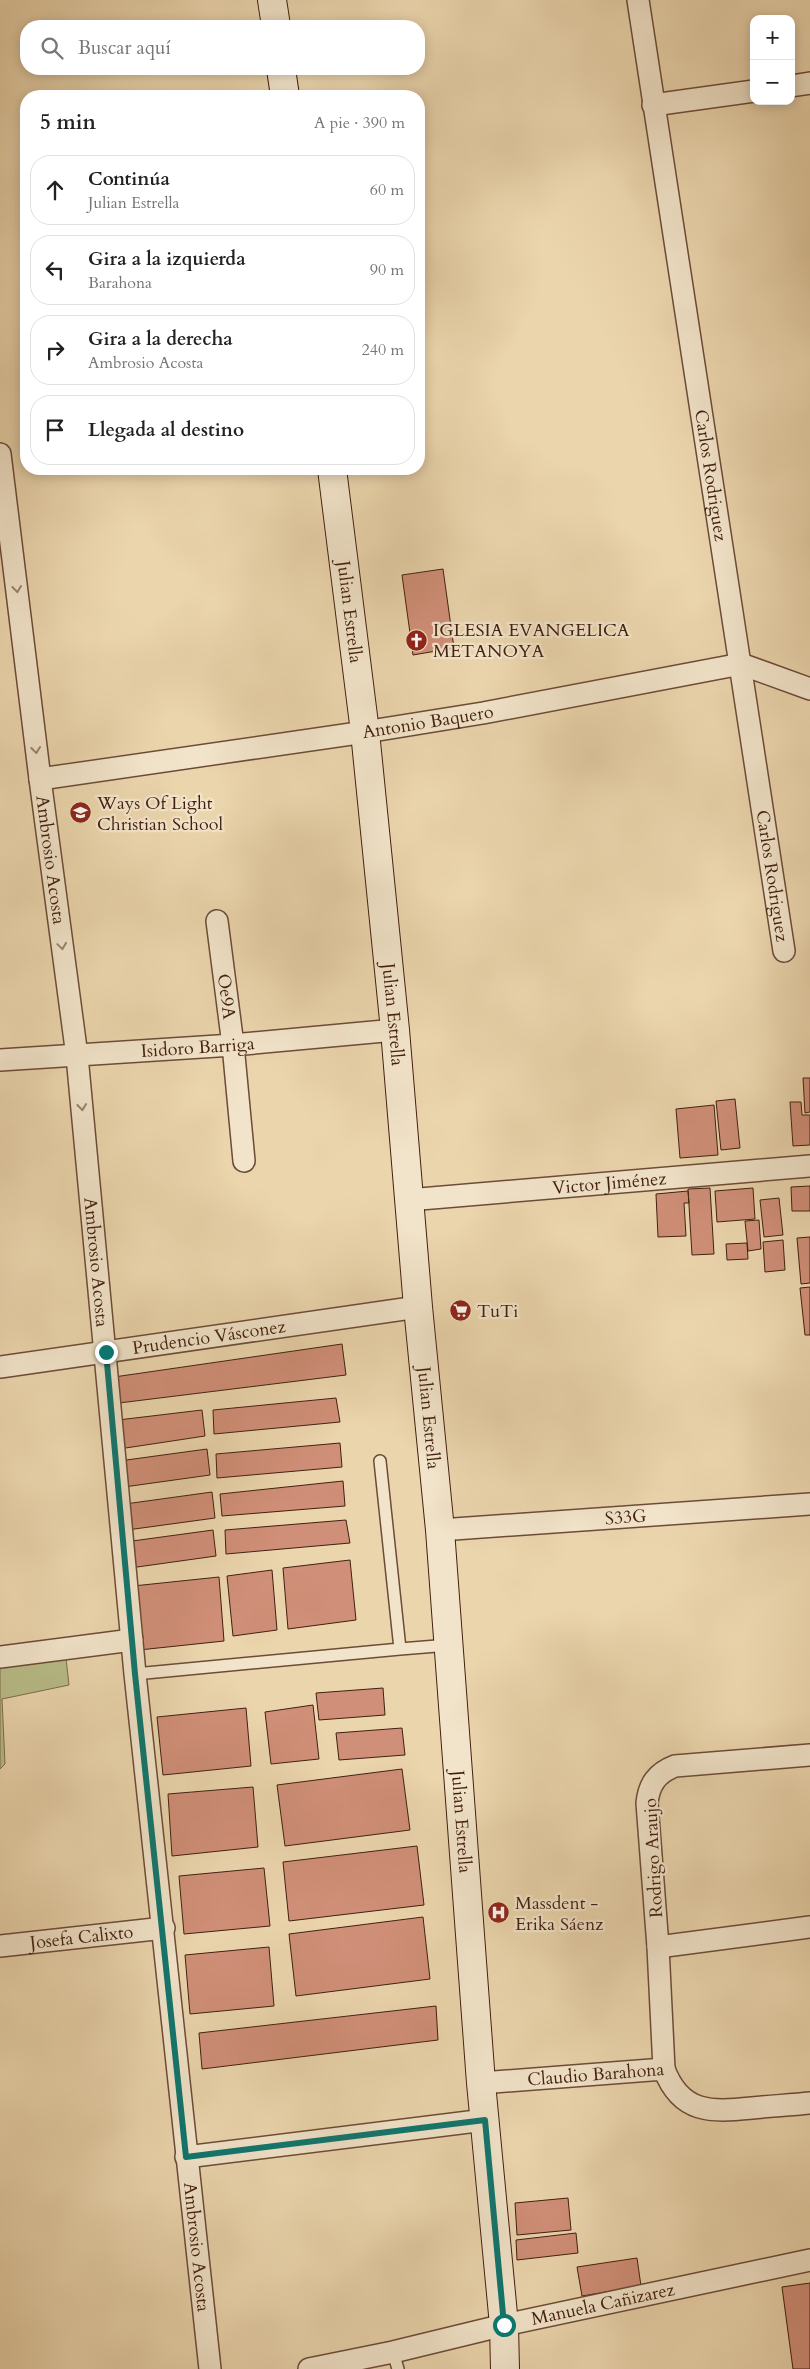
<!DOCTYPE html>
<html lang="es">
<head>
<meta charset="utf-8">
<style>
	:root { --surface:#fff; --page:#f6f6f6; --text:#222; --muted:#767676; --line:#e0e0e0 }
	body { margin:0; font-family:Cardo,serif; background:var(--page); color:var(--text) }
	.controls { position:absolute; right:15px; top:15px; display:grid; overflow:hidden; border-radius:10px; box-shadow:0 2px 12px #0003 }
	.controls button { width:45px; height:45px; display:grid; place-items:center; padding:0; border:0; border-bottom:1px solid var(--line); background:var(--surface); color:var(--text); font:25px sans-serif }
	.stop { position:absolute; width:15px; height:15px; margin:-11px; border:4px solid #0f766e; border-radius:50%; background:#fff }
	.stop.end { background:#0f766e; border-color:#fff; box-shadow:0 1px 5px #0008 }
	.list { margin:0; padding:0; list-style:none }
	h2 { display:flex; justify-content:space-between; align-items:center; height:65px; margin:0; padding:0 20px; font-size:21px }
	h2 small { font-size:16px; font-weight:400; color:var(--muted) }
	.list li { display:grid; grid-template-columns:32px 1fr auto; gap:15px; align-items:center; box-sizing:border-box; height:70px; margin:0 10px 10px; padding:0 10px; border:1px solid var(--line); border-radius:20px }
	.list b { display:block; font-size:19px; white-space:nowrap }
	.list p { margin:0; font-size:16px; white-space:nowrap; color:var(--muted) }
	.list em { font-size:16px; font-style:normal; color:var(--muted) }
	.icon { flex:none; width:28px; height:28px; fill:none; stroke:currentColor; stroke-width:2; stroke-linecap:round; stroke-linejoin:round }
	.map { position:relative; flex:none; width:810px; height:2369px; overflow:hidden }
	.search { position:absolute; background:var(--surface); box-shadow:0 2px 12px #0003; left:20px; top:20px; width:405px; height:55px; display:flex; align-items:center; gap:12px; box-sizing:border-box; padding:0 18px; border-radius:20px; color:var(--muted); font-size:19px }
	.panel { position:absolute; background:var(--surface); box-shadow:0 2px 12px #0003; left:20px; top:90px; width:405px; height:385px; border-radius:20px }
	.map>svg:first-child { display:block }
	.green { fill:#b8bd89; stroke:#7d6e4c }
	.building { fill:#d08f78; stroke:#421f10 }
	.lines { fill:none; stroke-linecap:round; stroke-linejoin:round }
	.lane-casing { stroke:#6c4c37; stroke-width:14 }
	.street-casing { stroke:#6c4c37; stroke-width:24 }
	.secondary-casing { stroke:#421f10; stroke-width:30 }
	.lane { stroke:#f2e4ca; stroke-width:11 }
	.street { stroke:#f2e4ca; stroke-width:21 }
	.secondary { stroke:#f2e4ca; stroke-width:28 }
	.oneway { stroke:#9a826d }
	.route { stroke:#0f766e; stroke-width:6 }
	.labels { text-anchor:middle; stroke-width:4.5; stroke-linejoin:round; paint-order:stroke }
	.street-label { font-size:18px; fill:#421f10; stroke:#f2e4ca }
	.poi-label { font-size:18px; fill:#421f10; stroke:#f2e4ca; text-anchor:start }
</style>
</head>
<body>
<div class="map">
<svg width="810" height="2369" viewBox="0 0 810 2369">
	<rect width="100%" height="100%" fill="#ebd5ad"/>
	<filter id="stains"><feTurbulence type="fractalNoise" baseFrequency=".004" numOctaves="4"/><feColorMatrix values="0 0 0 0 .2 0 0 0 0 .09 0 0 0 0 .02 0 0 0 .5 -.17"/></filter>
	<radialGradient id="worn" r=".72"><stop offset=".6" stop-color="#630" stop-opacity="0"/><stop offset="1" stop-color="#630" stop-opacity=".3"/></radialGradient>
	<path class="green" d="M 66,1658 L 69,1685 L 2,1699 L 5,1764 L 0,1769 L 0,1667 Z"/>
	<path class="building" d="M 443,569 L 454,648 L 413,655 L 402,575 Z
		M 803,1078 L 810,1078 L 810,1112 L 805,1113 Z
		M 735,1099 L 740,1148 L 721,1150 L 716,1101 Z
		M 790,1102 L 801,1102 L 802,1115 L 810,1115 L 810,1145 L 793,1146 Z
		M 714,1105 L 718,1155 L 680,1158 L 676,1109 Z
		M 810,1186 L 810,1211 L 792,1211 L 791,1187 Z
		M 710,1188 L 714,1254 L 692,1255 L 688,1189 Z
		M 753,1188 L 755,1219 L 717,1222 L 715,1191 Z
		M 688,1191 L 689,1203 L 684,1203 L 686,1236 L 658,1237 L 656,1194 Z
		M 779,1198 L 783,1235 L 764,1237 L 760,1200 Z
		M 759,1220 L 761,1249 L 748,1251 L 745,1221 Z
		M 810,1237 L 810,1283 L 801,1284 L 797,1238 Z
		M 783,1240 L 785,1270 L 765,1272 L 763,1242 Z
		M 747,1243 L 748,1259 L 727,1260 L 726,1244 Z
		M 810,1287 L 810,1335 L 805,1335 L 800,1288 Z
		M 342,1344 L 346,1375 L 119,1403 L 114,1377 Z
		M 336,1398 L 340,1422 L 214,1434 L 213,1410 Z
		M 202,1410 L 205,1436 L 119,1449 L 118,1420 Z
		M 340,1443 L 342,1467 L 217,1478 L 216,1454 Z
		M 207,1449 L 210,1475 L 124,1487 L 119,1461 Z
		M 343,1481 L 345,1506 L 222,1516 L 220,1494 Z
		M 212,1492 L 215,1518 L 127,1530 L 125,1504 Z
		M 346,1520 L 350,1543 L 226,1554 L 225,1530 Z
		M 213,1530 L 216,1556 L 130,1568 L 125,1542 Z
		M 350,1560 L 356,1620 L 288,1629 L 283,1568 Z
		M 272,1570 L 277,1630 L 233,1636 L 227,1576 Z
		M 219,1577 L 224,1641 L 139,1650 L 133,1586 Z
		M 383,1688 L 385,1715 L 319,1720 L 316,1693 Z
		M 313,1705 L 319,1759 L 271,1764 L 265,1712 Z
		M 246,1708 L 251,1766 L 163,1775 L 157,1717 Z
		M 402,1728 L 405,1755 L 339,1760 L 336,1733 Z
		M 402,1769 L 410,1830 L 285,1846 L 277,1785 Z
		M 253,1787 L 258,1847 L 172,1856 L 168,1794 Z
		M 417,1846 L 424,1905 L 289,1921 L 283,1862 Z
		M 264,1868 L 270,1926 L 184,1934 L 179,1876 Z
		M 423,1917 L 430,1979 L 296,1996 L 289,1934 Z
		M 269,1947 L 274,2006 L 190,2014 L 185,1955 Z
		M 436,2006 L 438,2040 L 202,2069 L 199,2033 Z
		M 568,2198 L 571,2230 L 517,2235 L 515,2203 Z
		M 576,2233 L 578,2253 L 517,2260 L 516,2240 Z
		M 637,2258 L 641,2286 L 582,2296 L 577,2267 Z
		M 810,2283 L 810,2369 L 793,2369 L 782,2287 Z"/>
	<g class="lines">
		<defs>
			<path id="lane" d="M 400,1649 L 449,1645
				M 135,1674 L 400,1649 L 380,1461
				M 393,2352 L 398,2369"/>
			<g id="street">
				<path id="s1" d="M 638,0 L 784,951"/>
				<path d="M 791,86 L 810,83"/>
				<path d="M 653,105 L 754,91"/>
				<path id="s2" d="M 0,454 L 40,779 L 77,1056 L 135,1674 L 210,2369"/>
				<path id="s3" d="M 40,779 L 365,732 L 483,713 L 741,664 L 810,689"/>
				<path id="s4" d="M 217,921 L 233,1045 L 244,1161"/>
				<path id="s5" d="M 0,1060 L 233,1045 L 395,1030"/>
				<path id="s6" d="M 408,1200 L 810,1166"/>
				<path id="s7" d="M 0,1367 L 418,1307"/>
				<path id="s8" d="M 440,1530 L 810,1504"/>
				<path d="M 0,1657 L 132,1640"/>
				<path id="s9" d="M 0,1946 L 164,1928"/>
				<path d="M 658,1947 L 810,1927"/>
				<path d="M 664,2069 L 658,1947 L 647,1803 C 649,1784 657,1773 675,1766 L 810,1755"/>
				<path id="s10" d="M 481,2083 L 664,2069 C 681,2114 711,2112 752,2108 C 772,2106 791,2105 810,2103"/>
				<path d="M 186,2157 L 485,2120"/>
				<path id="s11" d="M 309,2369 L 393,2352 L 504,2325 L 810,2260"/>
			</g>
			<g id="secondary">
				<path d="M 272,0 L 276,26"/>
				<path d="M 281,69 L 285,96"/>
				<path id="s12" d="M 332,469 L 365,732 L 395,1030 L 418,1307 L 440,1530 L 481,2083 L 504,2325 L 505,2369"/>
			</g>
		</defs>
		<use href="#lane" class="lane-casing"/>
		<use href="#street" class="street-casing"/>
		<use href="#secondary" class="secondary-casing"/>
		<use href="#lane" class="lane"/>
		<use href="#street" class="street"/>
		<use href="#secondary" class="secondary"/>
	</g>
	<defs><path id="oneway-chevron" d="M-2-3.5L2.5 0L-2 3.5" fill="none" stroke-width="1.6" stroke-linecap="round" stroke-linejoin="round" transform="scale(1.25)"/></defs>
	<g class="oneway">
		<use href="#oneway-chevron" transform="translate(17 589) rotate(83)"/>
		<use href="#oneway-chevron" transform="translate(36 750) rotate(83)"/>
		<use href="#oneway-chevron" transform="translate(62 946) rotate(82)"/>
		<use href="#oneway-chevron" transform="translate(82 1107) rotate(84)"/>
	</g>
	<g class="lines">
		<path class="route" d="M 106,1352 L 135,1674 L 186,2157 L 485,2120 L 504,2325"/>
	</g>
	<defs>
		<symbol id="church-disc" viewBox="-11 -11 22 22"><circle r="9.5" fill="#8f2418" stroke="#f2e4ca"/><path d="M-1.2-6h2.4v3.5h3.3v2.4h-3.3V6h-2.4V-.1h-3.3v-2.4h3.3Z" fill="#fff"/></symbol>
		<symbol id="school-disc" viewBox="-11 -11 22 22"><circle r="9.5" fill="#8f2418" stroke="#f2e4ca"/><path d="M0-5L7-2L0 1L-7-2ZM-4 1L0 2.5L4 1V4Q0 6-4 4Z" fill="#fff"/></symbol>
		<symbol id="supermarket-disc" viewBox="-11 -11 22 22"><circle r="9.5" fill="#8f2418" stroke="#f2e4ca"/><path d="M-6-5.5h2.5l.6 2H6L4.5 2H-2.5L-4.4-4H-6ZM-1.5 3.2a1.3 1.3 0 1 0 .1 0ZM3 3.2a1.3 1.3 0 1 0 .1 0Z" fill="#fff"/></symbol>
		<symbol id="hospital-disc" viewBox="-11 -11 22 22"><circle r="9.5" fill="#8f2418" stroke="#f2e4ca"/><path d="M-5-5h3v3.5h4V-5h3V5h-3V1.5h-4V5h-3Z" fill="#fff"/></symbol>
	</defs>
	<g fill-rule="evenodd">
		<use href="#church-disc" x="404" y="628" width="25" height="25"/>
		<use href="#school-disc" x="68" y="800" width="25" height="25"/>
		<use href="#supermarket-disc" x="448" y="1298" width="25" height="25"/>
		<use href="#hospital-disc" x="486" y="1900" width="25" height="25"/>
	</g>
	<g class="labels">
		<g class="street-label">
			<text dy="6" stroke="none"><textPath href="#s1" startOffset="481">Carlos Rodriguez</textPath></text>
			<text dy="6" stroke="none"><textPath href="#s12" startOffset="144">Julian Estrella</textPath></text>
			<text dy="6" stroke="none"><textPath href="#s3" startOffset="392">Antonio Baquero</textPath></text>
			<text dy="6" stroke="none"><textPath href="#s2" startOffset="409">Ambrosio Acosta</textPath></text>
			<text dy="6" stroke="none"><textPath href="#s1" startOffset="886">Carlos Rodriguez</textPath></text>
			<text dy="6" stroke="none"><textPath href="#s4" startOffset="76">Oe9A</textPath></text>
			<text dy="6" stroke="none"><textPath href="#s12" startOffset="549">Julian Estrella</textPath></text>
			<text dy="6" stroke="none"><textPath href="#s5" startOffset="198">Isidoro Barriga</textPath></text>
			<text dy="6" stroke="none"><textPath href="#s6" startOffset="202">Victor Jiménez</textPath></text>
			<text dy="6" stroke="none"><textPath href="#s2" startOffset="814">Ambrosio Acosta</textPath></text>
			<text dy="6" stroke="none"><textPath href="#s7" startOffset="211">Prudencio Vásconez</textPath></text>
			<text dy="6" stroke="none"><textPath href="#s12" startOffset="954">Julian Estrella</textPath></text>
			<text dy="6" stroke="none"><textPath href="#s8" startOffset="186">S33G</textPath></text>
			<text dy="6" stroke="none"><textPath href="#s12" startOffset="1359">Julian Estrella</textPath></text>
			<text transform="translate(653 1858) rotate(-93)" y="6">Rodrigo Araujo</text>
			<text dy="6" stroke="none"><textPath href="#s9" startOffset="82">Josefa Calixto</textPath></text>
			<text dy="6" stroke="none"><textPath href="#s10" startOffset="115">Claudio Barahona</textPath></text>
			<text dy="6" stroke="none"><textPath href="#s2" startOffset="1804">Ambrosio Acosta</textPath></text>
			<text dy="6" stroke="none"><textPath href="#s11" startOffset="301">Manuela Cañizarez</textPath></text>
		</g>
		<g class="poi-label">
			<text x="433" y="636">IGLESIA EVANGELICA<tspan x="433" dy="21">METANOYA</tspan></text>
			<text x="97" y="809">Ways Of Light<tspan x="97" dy="21">Christian School</tspan></text>
			<text x="477" y="1317">TuTi</text>
			<text x="515" y="1909">Massdent -<tspan x="515" dy="21">Erika Sáenz</tspan></text>
		</g>
	</g>
	<rect width="100%" height="100%" filter="url(#stains)"/>
	<rect width="100%" height="100%" fill="url(#worn)"/>
</svg>
<div class="controls">
<button>+</button>
<button>−</button>
</div>
<div class="stop" style="left:504px;top:2325px"></div>
<div class="stop end" style="left:106px;top:1352px"></div>
<div class="search"><svg class="icon" aria-label="search" viewBox="0 0 24 24"><circle cx="10" cy="10" r="6"/><path d="M15 15l6 6"/></svg>Buscar aquí</div>
<section class="panel">
<h2>5 min<small>A pie · 390 m</small></h2>
<ul class="list">
<li><svg class="icon" aria-label="ahead" viewBox="0 0 24 24"><path d="M12 20V5M6 11l6-6 6 6"/></svg><div><b>Continúa</b><p>Julian Estrella</p></div><em>60 m</em></li>
<li><svg class="icon" aria-label="left" viewBox="0 0 24 24"><path d="M17 20v-9H6M10 6l-5 5 5 5"/></svg><div><b>Gira a la izquierda</b><p>Barahona</p></div><em>90 m</em></li>
<li><svg class="icon" aria-label="right" viewBox="0 0 24 24"><path d="M7 20v-9h11M14 6l5 5-5 5"/></svg><div><b>Gira a la derecha</b><p>Ambrosio Acosta</p></div><em>240 m</em></li>
<li><svg class="icon" aria-label="arrive" viewBox="0 0 24 24"><path d="M6 21V4h12l-3 4 3 4H6"/></svg><div><b>Llegada al destino</b></div></li>
</ul>
</section>
</div>
</body>
</html>
